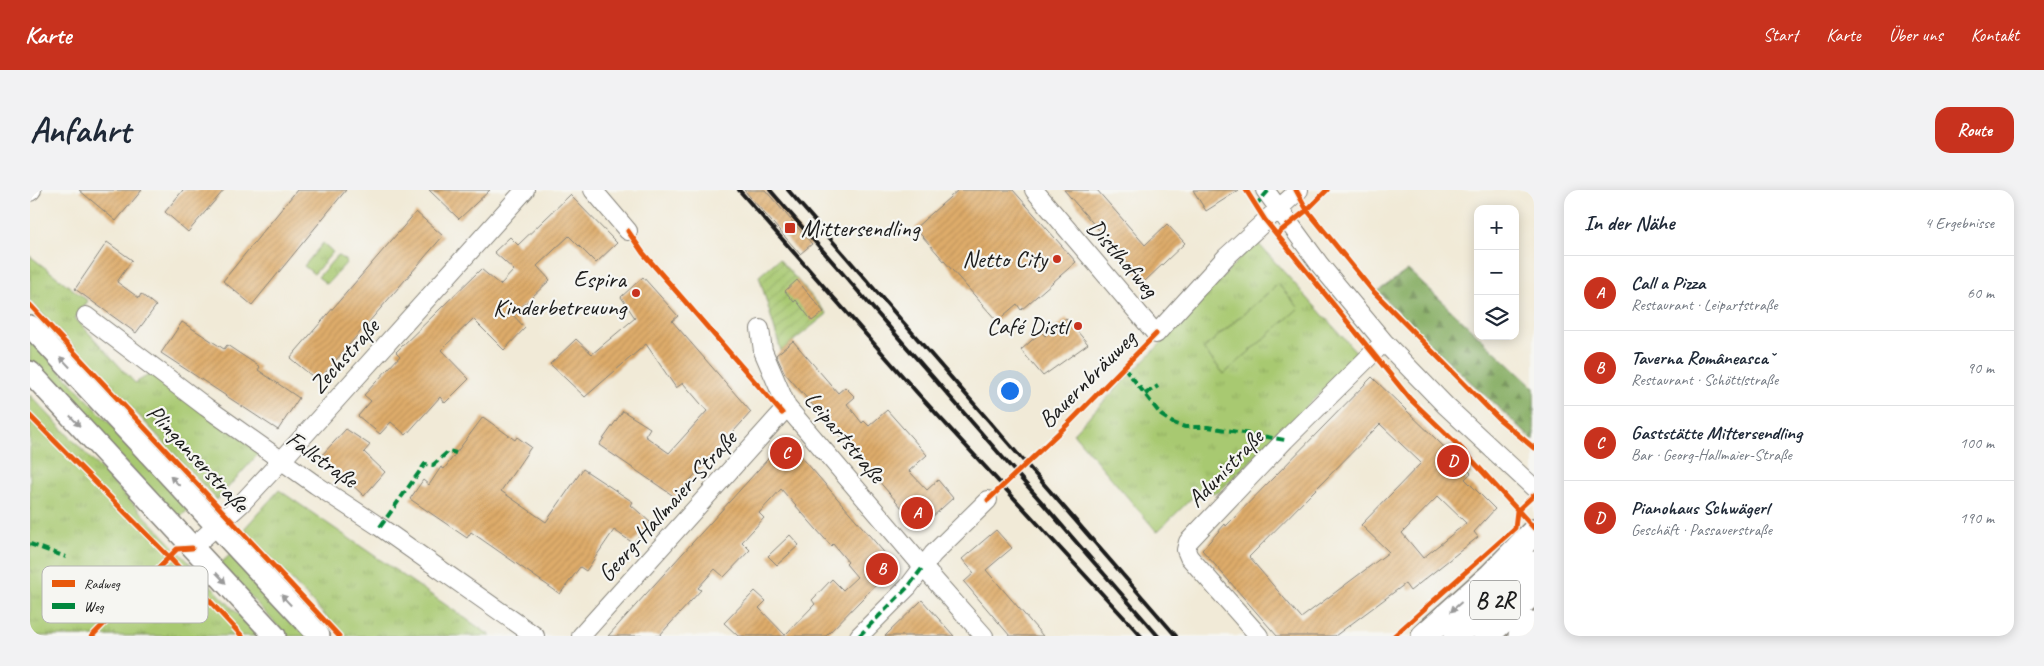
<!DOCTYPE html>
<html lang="de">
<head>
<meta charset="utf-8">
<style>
	:root { --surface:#fff; --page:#f2f2f3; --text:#1f2937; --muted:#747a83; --line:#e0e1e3; --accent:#c8321e }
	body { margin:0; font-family:Caveat,sans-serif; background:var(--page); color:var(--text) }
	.controls { position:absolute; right:15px; top:15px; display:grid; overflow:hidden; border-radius:10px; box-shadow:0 2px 12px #0003 }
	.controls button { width:45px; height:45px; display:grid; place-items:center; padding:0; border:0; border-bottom:1px solid var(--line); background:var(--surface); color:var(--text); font:25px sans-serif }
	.you { position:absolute; left:979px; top:200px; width:18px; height:18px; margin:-12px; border:4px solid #fff; border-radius:50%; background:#1a73e8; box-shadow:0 0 0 8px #1a73e833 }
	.badge { display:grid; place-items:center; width:32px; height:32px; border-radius:50%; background:var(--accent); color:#fff; font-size:16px; font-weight:700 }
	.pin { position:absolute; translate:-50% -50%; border:2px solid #fff; box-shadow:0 1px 5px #0006 }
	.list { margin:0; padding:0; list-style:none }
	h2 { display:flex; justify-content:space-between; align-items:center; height:65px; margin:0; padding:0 20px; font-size:21px }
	h2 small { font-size:16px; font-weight:400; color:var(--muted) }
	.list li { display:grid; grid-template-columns:32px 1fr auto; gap:15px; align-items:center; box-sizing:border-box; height:75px; padding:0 20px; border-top:1px solid var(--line) }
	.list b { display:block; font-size:19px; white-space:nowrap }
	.list p { margin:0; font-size:16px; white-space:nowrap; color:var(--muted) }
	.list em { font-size:16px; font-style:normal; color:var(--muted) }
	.icon { flex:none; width:28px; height:28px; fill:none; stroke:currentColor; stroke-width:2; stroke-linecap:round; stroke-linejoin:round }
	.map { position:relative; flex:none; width:1504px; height:446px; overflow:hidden; border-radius:15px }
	header { display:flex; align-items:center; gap:30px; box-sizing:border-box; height:70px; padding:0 25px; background:var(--accent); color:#fff }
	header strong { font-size:24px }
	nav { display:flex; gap:28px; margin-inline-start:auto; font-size:18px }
	.intro { display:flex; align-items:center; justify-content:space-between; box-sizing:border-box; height:120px; padding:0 30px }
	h1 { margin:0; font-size:35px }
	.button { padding:12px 22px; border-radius:15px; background:var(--accent); color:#fff; font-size:18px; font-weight:700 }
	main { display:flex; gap:30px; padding:0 30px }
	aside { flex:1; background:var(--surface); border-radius:15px; box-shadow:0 2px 12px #0003 }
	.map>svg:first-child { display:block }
	.grass { fill:#a8c971; stroke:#627246 }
	.forest { fill:url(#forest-firs); stroke:#516440 }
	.park { fill:url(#park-tufts); stroke:#627246; fill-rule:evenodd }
	.garden { fill:url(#garden-furrows); stroke:#627246 }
	.building { fill:url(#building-hatch); fill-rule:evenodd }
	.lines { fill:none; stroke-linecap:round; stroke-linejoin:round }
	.minor-casing { stroke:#86837a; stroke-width:20 }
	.major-casing { stroke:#86837a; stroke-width:24 }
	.highway-casing { stroke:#86837a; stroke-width:28 }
	.minor { stroke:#fff; stroke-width:18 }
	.major { stroke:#fff; stroke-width:21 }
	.highway { stroke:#fff; stroke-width:25 }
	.rail { stroke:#1c1c1c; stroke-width:4 }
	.quiet { stroke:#00873e; stroke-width:4; stroke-dasharray:8 4; stroke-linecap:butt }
	.cycleway-casing { stroke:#f6f6f2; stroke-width:8 }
	.cycleway { stroke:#e8590c; stroke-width:5 }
	.oneway { fill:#999 }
	.poi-dot { fill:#c8321e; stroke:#f6f6f2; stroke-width:2 }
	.labels { text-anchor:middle; stroke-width:4.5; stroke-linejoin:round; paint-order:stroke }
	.shield { fill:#f6f6f2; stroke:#5d5d5c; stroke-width:1 }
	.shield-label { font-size:22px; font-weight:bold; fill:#1c1c1c }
	.poi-label { font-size:24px; fill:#1c1c1c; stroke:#f6f6f2; text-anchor:end }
	.street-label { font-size:24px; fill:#1c1c1c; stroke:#f6f6f2 }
	.key { fill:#f6f6f2; stroke:#b5b5b2; stroke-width:1 }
	.key-label { font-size:14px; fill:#1c1c1c }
</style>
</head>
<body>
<header>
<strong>Karte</strong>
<nav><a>Start</a><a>Karte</a><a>Über uns</a><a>Kontakt</a></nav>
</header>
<div class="intro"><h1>Anfahrt</h1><a class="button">Route</a></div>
<main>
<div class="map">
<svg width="1504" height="446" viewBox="0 0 1504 446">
	<defs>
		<pattern id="forest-firs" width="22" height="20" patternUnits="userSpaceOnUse" patternTransform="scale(1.25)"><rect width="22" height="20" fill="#86ad63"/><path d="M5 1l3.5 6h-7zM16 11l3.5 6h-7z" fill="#6d8c51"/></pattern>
		<pattern id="park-tufts" width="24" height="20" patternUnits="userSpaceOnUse" patternTransform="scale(1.25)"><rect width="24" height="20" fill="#a8c971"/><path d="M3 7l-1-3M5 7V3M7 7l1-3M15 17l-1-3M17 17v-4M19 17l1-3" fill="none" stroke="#90ac61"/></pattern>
		<pattern id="garden-furrows" width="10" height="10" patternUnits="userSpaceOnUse" patternTransform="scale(1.25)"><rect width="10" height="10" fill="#a8c971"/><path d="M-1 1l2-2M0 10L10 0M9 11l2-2" fill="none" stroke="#90ac61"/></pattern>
		<pattern id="building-hatch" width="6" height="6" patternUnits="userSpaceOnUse" patternTransform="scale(1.25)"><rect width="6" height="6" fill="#deac6a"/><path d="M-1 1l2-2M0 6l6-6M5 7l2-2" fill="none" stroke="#be935b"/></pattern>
	</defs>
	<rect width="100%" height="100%" fill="#f6f6f2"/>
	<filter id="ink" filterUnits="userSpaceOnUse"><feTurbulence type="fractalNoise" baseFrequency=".02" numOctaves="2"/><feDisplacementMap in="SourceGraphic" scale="10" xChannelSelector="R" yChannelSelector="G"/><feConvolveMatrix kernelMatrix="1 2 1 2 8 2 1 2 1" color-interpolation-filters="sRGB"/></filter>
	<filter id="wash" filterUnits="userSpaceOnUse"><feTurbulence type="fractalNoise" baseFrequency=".0096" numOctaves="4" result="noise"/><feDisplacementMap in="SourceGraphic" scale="20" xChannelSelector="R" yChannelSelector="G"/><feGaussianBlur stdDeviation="1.12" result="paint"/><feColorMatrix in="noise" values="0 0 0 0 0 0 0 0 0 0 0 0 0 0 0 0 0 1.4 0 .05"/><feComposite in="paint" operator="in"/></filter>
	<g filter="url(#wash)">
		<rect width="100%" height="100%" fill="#f1ead7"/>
		<path class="grass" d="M 1248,94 L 1270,118 L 1194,184 L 1173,159 Z
			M 0,149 L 160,318 L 148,329 L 0,171 Z
			M 202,363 L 280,446 L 257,446 L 190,374 Z"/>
		<path class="forest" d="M 1378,80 L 1504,198 L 1504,251 L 1385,140 L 1348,101 Z"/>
		<path class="park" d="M 1226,51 L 1329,165 L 1188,303 L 1169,301 L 1127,342 L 1043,243 L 1141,143 ZM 1248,94 L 1269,118 L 1194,184 L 1173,159 Z
			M 293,53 L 303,62 L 284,84 L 274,76 Z
			M 308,65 L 317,72 L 297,94 L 288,87 Z
			M 0,66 L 58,111 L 45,128 L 105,193 L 122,183 L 230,262 L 187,310 L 76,190 L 0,111 Z
			M 0,205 L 229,446 L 0,446 Z
			M 249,300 L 461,446 L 314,446 L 214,339 Z"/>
		<path class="garden" d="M 749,69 L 797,124 L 751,161 L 729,86 Z"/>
		<g id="blocks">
			<path class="building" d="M 49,0 L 112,0 L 86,31 Z
				M 153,0 L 194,0 L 158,42 L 135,22 Z
				M 267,0 L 316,0 L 222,115 L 193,91 Z
				M 399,0 L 460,0 L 429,29 Z
				M 714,0 L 735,0 L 782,54 L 770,64 Z
				M 928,0 L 983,0 L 1046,72 L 991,120 L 987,114 L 967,131 L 885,38 Z
				M 1034,0 L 1067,0 L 1115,55 L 1137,34 L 1155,53 L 1114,92 Z
				M 1163,0 L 1209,0 L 1176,21 Z
				M 540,5 L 587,53 L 566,73 L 539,46 L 507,76 L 520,90 L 483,125 L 495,138 L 474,160 L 443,129 L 411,160 L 439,189 L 415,213 L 410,207 L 376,245 L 361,232 L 350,244 L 328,226 L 341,211 L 334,205 L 370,166 L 366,162 L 451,79 L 470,95 L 484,80 L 464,62 L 480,47 L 488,55 Z
				M 386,22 L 413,46 L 288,191 L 260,168 Z
				M 77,52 L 102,70 L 87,92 L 109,108 L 111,104 L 126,116 L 106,143 L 45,99 Z
				M 613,87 L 648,126 L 642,131 L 721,222 L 645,307 L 569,255 L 593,221 L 620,238 L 615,246 L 639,263 L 677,221 L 653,193 L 646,198 L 616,154 L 555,207 L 520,174 L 546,149 L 562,164 L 605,128 L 591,107 Z
				M 767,90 L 794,122 L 782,131 L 766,110 L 764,112 L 755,101 Z
				M 1036,128 L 1058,154 L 1013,186 L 991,160 L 1011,142 L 1015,146 Z
				M 152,132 L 194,159 L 197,155 L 230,177 L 228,180 L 269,208 L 248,240 L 131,163 Z
				M 763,151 L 808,203 L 815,197 L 825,207 L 817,214 L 832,233 L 834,231 L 839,236 L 857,220 L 897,265 L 879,281 L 897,300 L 908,290 L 923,308 L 900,329 L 896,325 L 886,334 L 754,182 L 746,165 Z
				M 1342,187 L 1441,283 L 1435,289 L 1465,319 L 1444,342 L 1448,347 L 1380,401 L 1375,394 L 1305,446 L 1247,446 L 1172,360 L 1195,334 L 1196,336 ZM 1350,234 L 1391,273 L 1331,335 L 1359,362 L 1271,428 L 1219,367 ZM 1408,306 L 1436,333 L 1393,368 L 1372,343 Z
				M 453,227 L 485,250 L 487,247 L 501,257 L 471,301 L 516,332 L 553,279 L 603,312 L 601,315 L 621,333 L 603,353 L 584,340 L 556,381 L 550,377 L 530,404 L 441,342 L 437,348 L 380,309 L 393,290 L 399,295 L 411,277 L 414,279 Z
				M 316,239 L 340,255 L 334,262 L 355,282 L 334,306 L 291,266 Z
				M 756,249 L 865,375 L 796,446 L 708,446 L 694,433 L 725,401 L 736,411 L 729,418 L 755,445 L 785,414 L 782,410 L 802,389 L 813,400 L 827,387 L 816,374 L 818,372 L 803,354 L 801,356 L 751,299 L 729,323 L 734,328 L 712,352 L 720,360 L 694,387 L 685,379 L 668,398 L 671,400 L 629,446 L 578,446 Z
				M 966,340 L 982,358 L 956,380 L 1013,446 L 980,446 L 934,392 L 944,383 L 932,369 Z
				M 760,345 L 769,355 L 747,375 L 738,366 Z
				M 892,410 L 924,446 L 855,446 Z"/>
		</g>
	</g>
	<g filter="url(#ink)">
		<use href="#blocks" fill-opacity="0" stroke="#86837a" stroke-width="1"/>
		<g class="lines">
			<defs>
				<path id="minor" d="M 563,0 L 598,41
					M 1004,0 L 1126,144 L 1196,67 L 1269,0
					M 1235,0 L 1290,75 L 1354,152 L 1416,216 L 1504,298
					M 0,2 L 2,0
					M 56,126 L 176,217 L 286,295 L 350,337 L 505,446
					M 730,139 L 733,161 L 757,217 L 893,377 L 954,446
					M 162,358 L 211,314 L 252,270 L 495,0
					M 551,446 L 757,217
					M 829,446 L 878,397 L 903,364 L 958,310
					M 1229,446 L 1159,367 L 1156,360 L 1158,352 L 1255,250 L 1354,152"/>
				<path id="major" d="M 0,136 L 289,446
					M 0,182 L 245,446"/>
				<path id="highway" d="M 1394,446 L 1461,386 L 1504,342
					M 1426,446 L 1504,374
					M 1456,446 L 1504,401
					M 1491,446 L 1504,434"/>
			</defs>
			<use href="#minor" class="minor-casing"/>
			<use href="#major" class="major-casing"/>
			<use href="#highway" class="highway-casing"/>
			<use href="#minor" class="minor"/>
			<use href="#major" class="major"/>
			<use href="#highway" class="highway"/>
			<path class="rail" d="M 709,0 L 890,206 L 1111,446
				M 740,0 L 1128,446
				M 758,0 L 1146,446"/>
			<path class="quiet" d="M 1225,16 L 1239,0
				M 1094,177 L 1131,225 L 1143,233 L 1155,237 L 1178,237 L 1255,250
				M 1115,204 L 1128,196
				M 350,337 L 395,274 L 403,275 L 419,261 L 426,263
				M 0,354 L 36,367
				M 829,446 L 878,397 L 893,377"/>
			<defs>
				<path id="cycleway" d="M 1216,0 L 1235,30 L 1380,209 L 1431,258 L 1504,338
					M 1266,0 L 1277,20 L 1342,100 L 1468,228 L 1504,258
					M 598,41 L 613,63 L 752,223
					M 1247,44 L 1277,20 L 1297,0
					M 0,115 L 309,446
					M 0,226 L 139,367 L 212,446
					M 958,310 L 1038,234 L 1126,144
					M 62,446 L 147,359 L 162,358
					M 1364,446 L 1485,338 L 1487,321 L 1504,305"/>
			</defs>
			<use href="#cycleway" class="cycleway-casing"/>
			<use href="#cycleway" class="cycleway"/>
		</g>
		<defs><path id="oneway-solid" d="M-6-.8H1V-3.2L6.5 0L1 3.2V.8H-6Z" transform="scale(1.25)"/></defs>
		<g class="oneway">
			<use href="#oneway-solid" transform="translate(35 172) rotate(-133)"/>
			<use href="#oneway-solid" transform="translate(45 231) rotate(47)"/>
			<use href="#oneway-solid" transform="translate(145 291) rotate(-134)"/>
			<use href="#oneway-solid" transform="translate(191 388) rotate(47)"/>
			<use href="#oneway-solid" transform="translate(256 410) rotate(-133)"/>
			<use href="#oneway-solid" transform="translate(1426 417) rotate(138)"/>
		</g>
	</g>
	<g class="poi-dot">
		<rect x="754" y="32" width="12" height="12" rx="2.5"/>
		<circle cx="1027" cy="69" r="5"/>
		<circle cx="606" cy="103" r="5"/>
		<circle cx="1048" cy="136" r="5"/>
	</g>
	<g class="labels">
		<rect class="shield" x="1440" y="390.5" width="50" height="39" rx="4"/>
		<g class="shield-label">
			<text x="1465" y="418">B 2R</text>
		</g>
		<g class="poi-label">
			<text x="771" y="46" text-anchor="start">Mittersendling</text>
			<text x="1017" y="77">Netto City</text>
			<text x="596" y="97">Espira<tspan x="596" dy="28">Kinderbetreuung</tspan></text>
			<text x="1038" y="144">Café Distl</text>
		</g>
		<g class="street-label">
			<text transform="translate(1093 68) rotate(49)" y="8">Distlhofweg</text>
			<text transform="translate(314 166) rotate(-48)" y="8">Zechstraße</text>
			<text transform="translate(1057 189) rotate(-45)" y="8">Bauernbräuweg</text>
			<text transform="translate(815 247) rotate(50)" y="8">Leipartstraße</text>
			<text transform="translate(168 268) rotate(47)" y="8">Plinganserstraße</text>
			<text transform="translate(292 269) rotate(35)" y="8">Fallstraße</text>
			<text transform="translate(1195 278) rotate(-46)" y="8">Adunistraße</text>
			<text transform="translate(637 316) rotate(-48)" y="8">Georg-Hallmaier-Straße</text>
		</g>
	</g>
	<rect x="12" y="376" width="166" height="57" rx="8" class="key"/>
	<rect x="22" y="390" width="23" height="7" fill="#e8590c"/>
	<rect x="22" y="413" width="23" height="6" fill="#00873e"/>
	<g class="key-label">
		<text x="54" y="398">Radweg</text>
		<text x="54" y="421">Weg</text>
	</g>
</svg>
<div class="controls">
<button>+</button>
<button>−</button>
<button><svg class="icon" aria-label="layers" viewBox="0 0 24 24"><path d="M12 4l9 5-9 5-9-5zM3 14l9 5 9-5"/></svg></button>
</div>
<div class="you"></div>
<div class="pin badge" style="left:887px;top:323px">A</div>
<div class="pin badge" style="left:852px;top:379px">B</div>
<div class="pin badge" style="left:756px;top:263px">C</div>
<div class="pin badge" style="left:1423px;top:271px">D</div>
</div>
<aside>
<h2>In der Nähe<small>4 Ergebnisse</small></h2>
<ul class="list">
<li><span class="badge">A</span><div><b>Call a Pizza</b><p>Restaurant · Leipartstraße</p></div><em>60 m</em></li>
<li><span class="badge">B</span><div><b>Taverna Româneascǎ</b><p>Restaurant · Schöttlstraße</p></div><em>90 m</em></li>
<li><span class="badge">C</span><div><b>Gaststätte Mittersendling</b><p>Bar · Georg-Hallmaier-Straße</p></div><em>100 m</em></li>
<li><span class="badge">D</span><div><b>Pianohaus Schwägerl</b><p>Geschäft · Passauerstraße</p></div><em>190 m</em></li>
</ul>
</aside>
</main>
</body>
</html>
